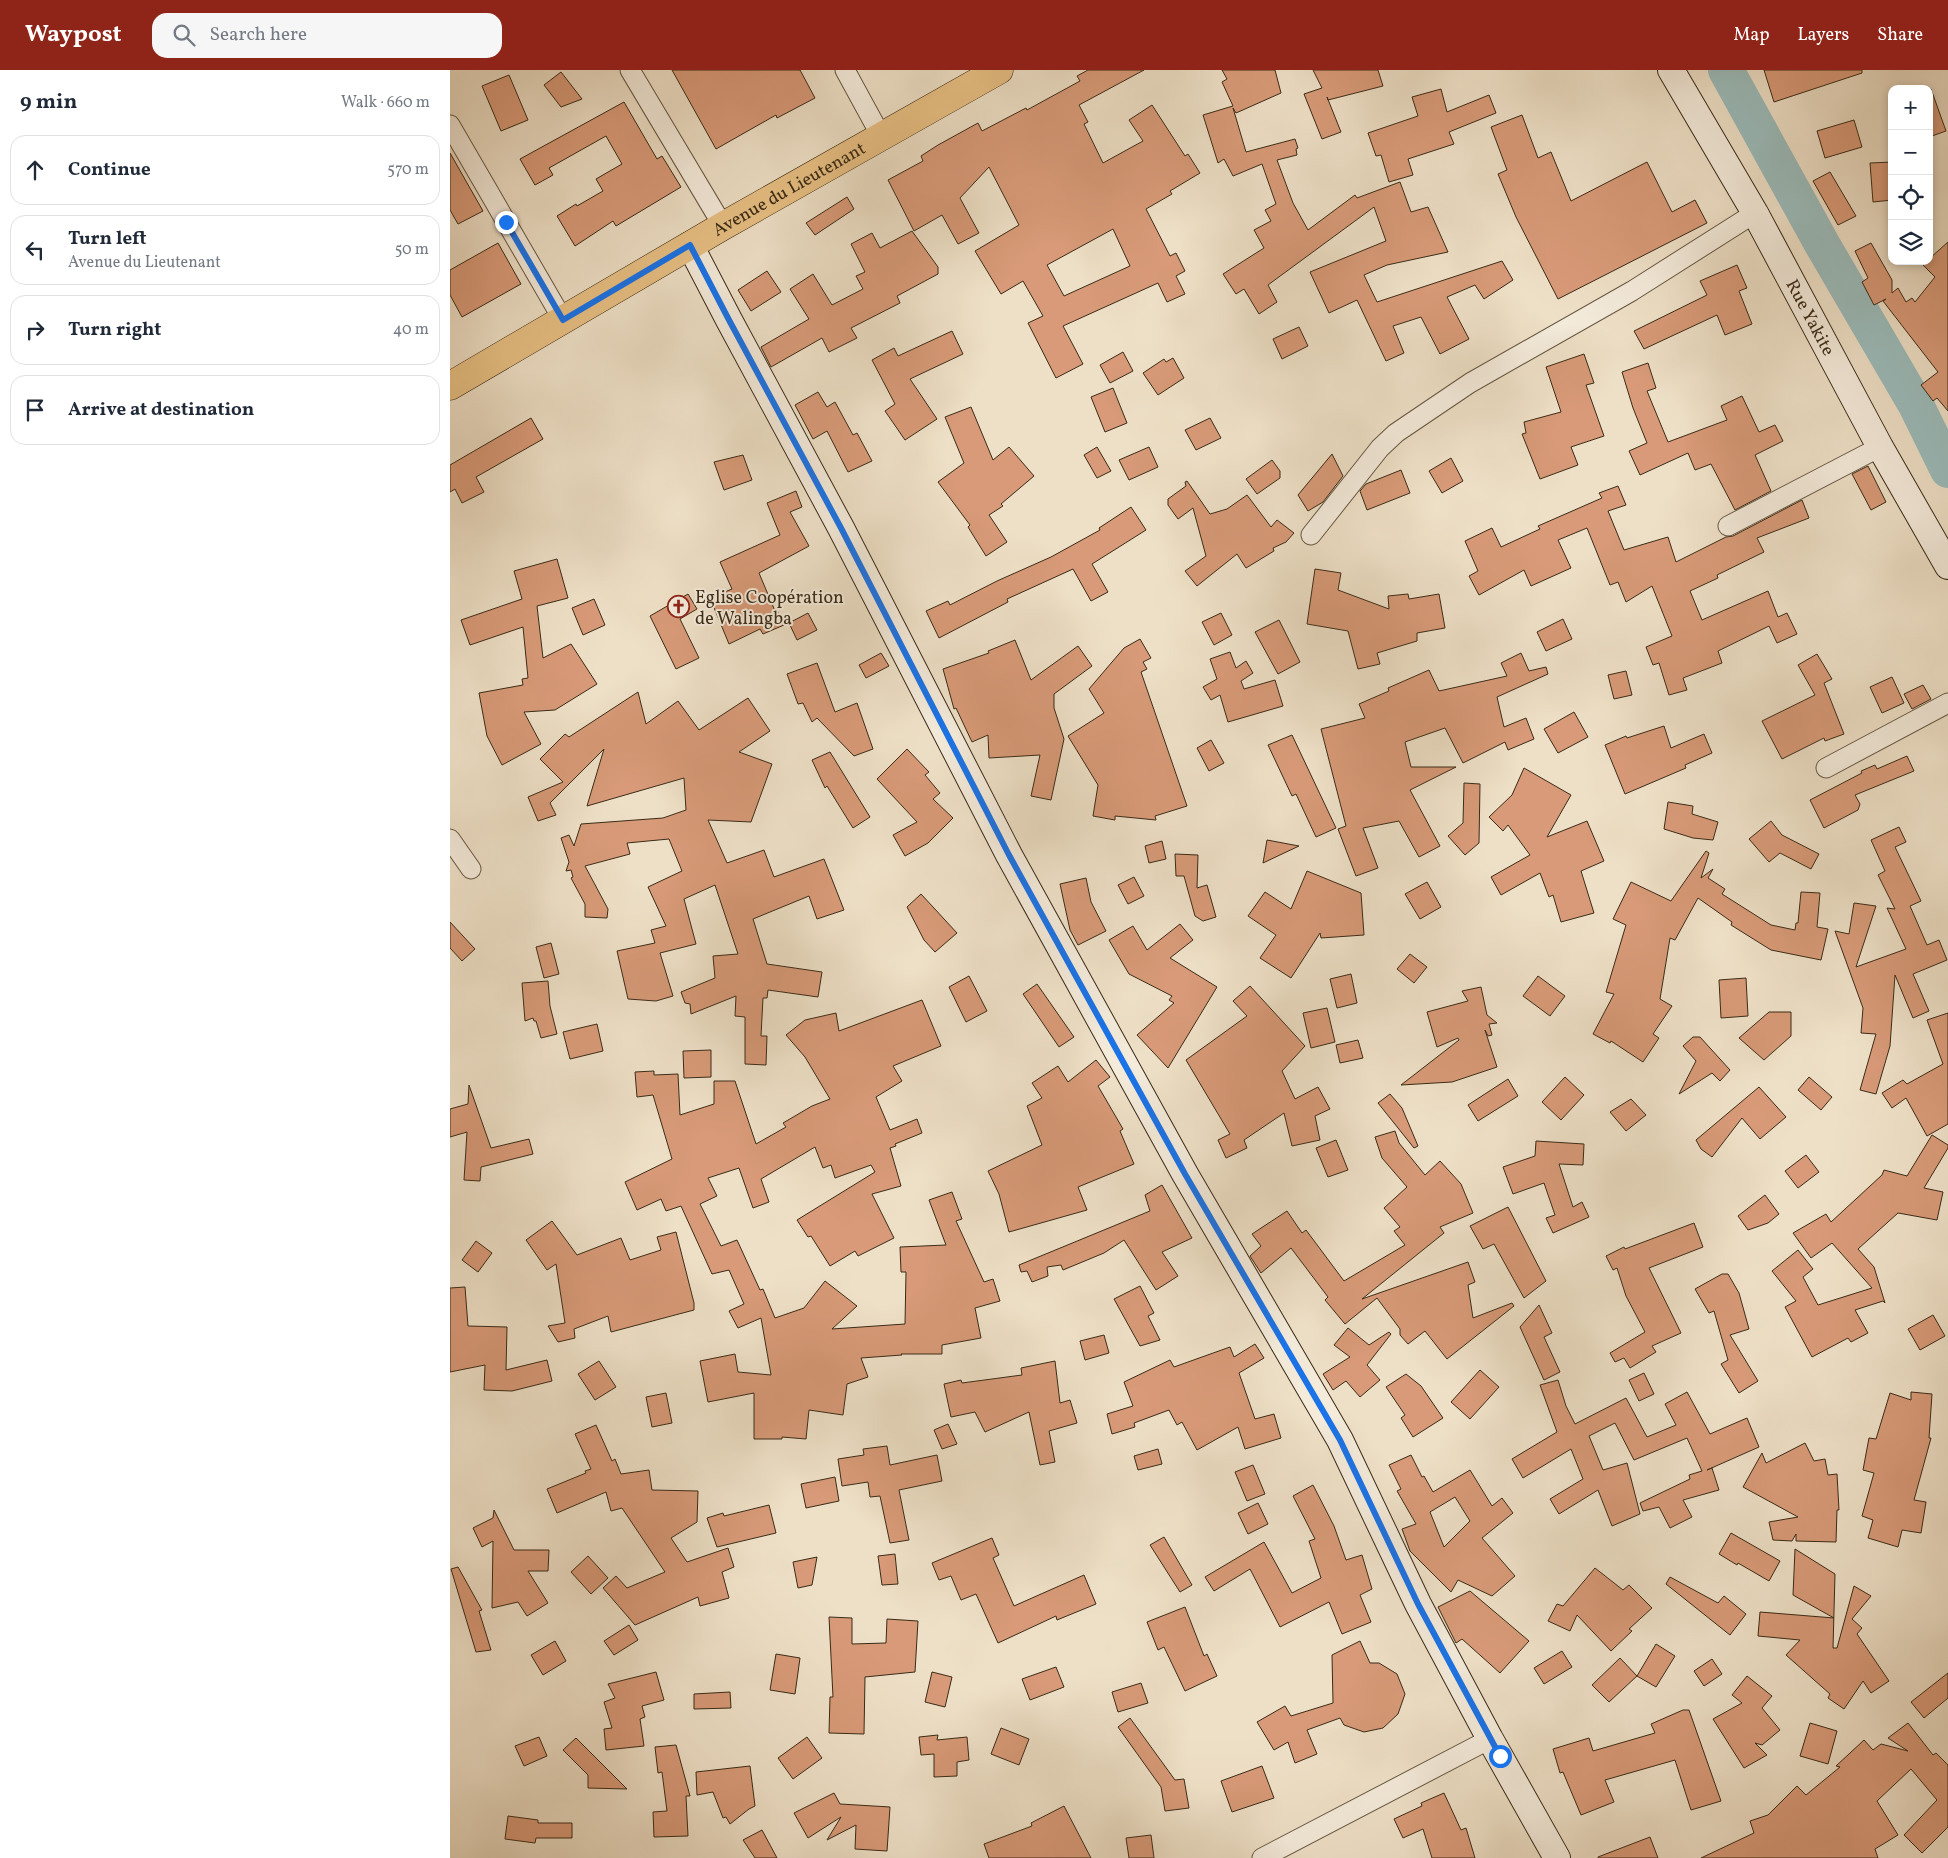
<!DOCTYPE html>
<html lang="en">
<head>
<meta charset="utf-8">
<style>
	:root { --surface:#fff; --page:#f6f6f7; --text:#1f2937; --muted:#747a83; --line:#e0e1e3; --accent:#8f2418 }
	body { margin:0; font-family:Vollkorn,serif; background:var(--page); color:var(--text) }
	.controls { position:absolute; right:15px; top:15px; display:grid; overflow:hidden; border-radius:10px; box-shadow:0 2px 8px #0003 }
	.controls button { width:45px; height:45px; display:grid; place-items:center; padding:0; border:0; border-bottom:1px solid var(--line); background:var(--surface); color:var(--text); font:25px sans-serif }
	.stop { position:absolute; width:15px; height:15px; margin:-11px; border:4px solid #1a73e8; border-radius:50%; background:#fff }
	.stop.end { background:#1a73e8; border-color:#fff; box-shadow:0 1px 5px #0008 }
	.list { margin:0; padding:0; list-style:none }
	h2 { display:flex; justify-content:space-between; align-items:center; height:65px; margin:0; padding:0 20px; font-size:21px }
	h2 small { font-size:16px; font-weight:400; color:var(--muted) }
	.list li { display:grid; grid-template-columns:32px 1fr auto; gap:15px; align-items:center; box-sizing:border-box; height:70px; margin:0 10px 10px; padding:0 10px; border:1px solid var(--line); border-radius:15px }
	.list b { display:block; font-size:19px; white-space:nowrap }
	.list p { margin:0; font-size:16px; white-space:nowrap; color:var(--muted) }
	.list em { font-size:16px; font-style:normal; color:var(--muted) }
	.icon { flex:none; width:28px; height:28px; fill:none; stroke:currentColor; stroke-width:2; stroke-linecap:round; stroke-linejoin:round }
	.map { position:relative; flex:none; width:1498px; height:1788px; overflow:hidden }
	header { display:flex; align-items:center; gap:30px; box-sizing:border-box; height:70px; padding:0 25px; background:var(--accent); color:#fff }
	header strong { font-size:24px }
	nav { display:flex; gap:28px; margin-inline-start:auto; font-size:18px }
	.search { width:350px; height:45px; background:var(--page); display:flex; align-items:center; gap:12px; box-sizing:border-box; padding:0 18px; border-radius:15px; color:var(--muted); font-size:19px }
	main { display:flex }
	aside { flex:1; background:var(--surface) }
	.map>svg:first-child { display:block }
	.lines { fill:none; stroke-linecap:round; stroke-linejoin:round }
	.river { stroke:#9bbcbb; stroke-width:36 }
	.building { fill:#d89a78; stroke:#3a2b17; fill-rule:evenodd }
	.street-casing { stroke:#675843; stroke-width:21 }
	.secondary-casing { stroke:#3a2b17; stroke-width:28 }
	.primary-casing { stroke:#3a2b17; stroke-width:29 }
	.street { stroke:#f4ebdb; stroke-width:19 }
	.secondary { stroke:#f4ebdb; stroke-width:26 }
	.primary { stroke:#e7c084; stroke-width:28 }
	.route { stroke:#1a73e8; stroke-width:6 }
	.labels { text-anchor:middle; stroke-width:4; stroke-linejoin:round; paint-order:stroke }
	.street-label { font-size:18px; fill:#3a2b17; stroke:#f4ebdb }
	.poi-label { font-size:18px; fill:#3a2b17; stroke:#f4ebdb; text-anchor:start }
</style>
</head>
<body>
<header>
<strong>Waypost</strong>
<div class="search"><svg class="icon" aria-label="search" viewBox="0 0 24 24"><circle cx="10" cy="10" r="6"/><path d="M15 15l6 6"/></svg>Search here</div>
<nav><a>Map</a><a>Layers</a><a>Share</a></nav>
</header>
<main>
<aside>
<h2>9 min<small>Walk · 660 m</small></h2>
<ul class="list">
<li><svg class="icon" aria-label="ahead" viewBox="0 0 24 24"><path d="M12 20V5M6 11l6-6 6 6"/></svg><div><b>Continue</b></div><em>570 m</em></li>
<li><svg class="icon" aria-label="left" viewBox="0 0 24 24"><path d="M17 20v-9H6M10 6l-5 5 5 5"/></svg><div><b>Turn left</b><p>Avenue du Lieutenant</p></div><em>50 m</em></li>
<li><svg class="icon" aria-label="right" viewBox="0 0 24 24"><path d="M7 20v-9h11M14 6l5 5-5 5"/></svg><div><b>Turn right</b></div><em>40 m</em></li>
<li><svg class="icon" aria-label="arrive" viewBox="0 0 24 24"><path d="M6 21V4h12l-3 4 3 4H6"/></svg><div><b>Arrive at destination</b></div></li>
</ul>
</aside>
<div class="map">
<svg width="1498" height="1788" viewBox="0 0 1498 1788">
	<rect width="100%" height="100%" fill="#eee0c7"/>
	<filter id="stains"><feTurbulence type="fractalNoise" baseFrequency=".004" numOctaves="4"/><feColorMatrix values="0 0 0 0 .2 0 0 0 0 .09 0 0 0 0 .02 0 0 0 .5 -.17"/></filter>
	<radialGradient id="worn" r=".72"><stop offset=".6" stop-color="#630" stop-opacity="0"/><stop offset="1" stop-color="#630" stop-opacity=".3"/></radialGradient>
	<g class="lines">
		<path class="river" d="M 1276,0 L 1372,174 L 1466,335 L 1498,400"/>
	</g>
	<path class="building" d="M 222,0 L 350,0 L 365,28 L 327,48 L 326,45 L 266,79 Z
		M 638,0 L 694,0 L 629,35 L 638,52 L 634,54 L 653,93 L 693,71 L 679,50 L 702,35 L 735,86 L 738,84 L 750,103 L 720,121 L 722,124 L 696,139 L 720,186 L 726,183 L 735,201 L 726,206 L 735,224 L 717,232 L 708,213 L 613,256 L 633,294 L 606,308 L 578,253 L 593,246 L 573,211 L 551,224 L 525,181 L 569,155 L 539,97 L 510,128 L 529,163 L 508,174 L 492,145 L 464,161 L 438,110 L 473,91 L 471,86 L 488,75 L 528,53 L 532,61 L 576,38 L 577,40 L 630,11 L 627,6 ZM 663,159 L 680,196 L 614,226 L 597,195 Z
		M 772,0 L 825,0 L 831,23 L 786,43 L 783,38 L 796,82 L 845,69 L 848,78 L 846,79 L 847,85 L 827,90 L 843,133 L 858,160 L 905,125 L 907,128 L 950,112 L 961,142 L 978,137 L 998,182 L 937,195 L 914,205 L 927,232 L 1052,191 L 1063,210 L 1034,229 L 1025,215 L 997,227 L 1019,269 L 990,284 L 971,247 L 943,256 L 954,283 L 936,291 L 907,230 L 879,243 L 860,202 L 936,171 L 924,137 L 818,215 L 827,232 L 809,244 L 794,219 L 786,224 L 773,204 L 814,178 L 804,160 L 821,151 L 815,140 L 826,134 L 812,94 L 783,106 L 774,89 L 768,93 L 753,45 L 783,36 L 772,12 L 777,9 Z
		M 863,0 L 928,0 L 933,16 L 878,30 L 877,27 L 891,62 L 872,69 L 854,24 L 872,18 Z
		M 1314,0 L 1412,0 L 1412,3 L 1324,32 Z
		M 111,2 L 132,29 L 111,37 L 94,15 Z
		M 59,5 L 78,50 L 51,61 L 32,16 Z
		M 991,19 L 997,42 L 1039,25 L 1046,43 L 999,62 L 1004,74 L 958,89 L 963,105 L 939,112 L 931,85 L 926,86 L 918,63 L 968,46 L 962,27 Z
		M 1479,19 L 1481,19 L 1496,61 L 1479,67 Z
		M 174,32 L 207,89 L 212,86 L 231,117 L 166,156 L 163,151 L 125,176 L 107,146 L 126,134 L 127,136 L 153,121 L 146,109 L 172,94 L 156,66 L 99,98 L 103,105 L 85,115 L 70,89 Z
		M 1072,45 L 1088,88 L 1101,82 L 1121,131 L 1197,92 L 1222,142 L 1245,130 L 1257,153 L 1108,229 L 1066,147 L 1048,104 L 1057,100 L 1041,57 Z
		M 1404,50 L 1412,77 L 1375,88 L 1367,61 Z
		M 0,83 L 33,141 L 8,154 L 0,140 Z
		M 1442,92 L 1442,130 L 1423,132 L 1420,93 Z
		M 1380,102 L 1406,146 L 1388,155 L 1363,111 Z
		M 397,127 L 404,139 L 365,165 L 356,153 Z
		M 462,161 L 488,197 L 488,204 L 447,226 L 450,233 L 401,258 L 407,268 L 379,282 L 372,268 L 321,297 L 311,277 L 359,249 L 340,219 L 363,204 L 382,235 L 413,219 L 406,206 L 415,202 L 401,174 L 422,163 L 430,178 Z
		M 1498,172 L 1498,341 L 1487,328 L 1483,331 L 1471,315 L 1488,302 L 1433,231 L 1436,229 L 1424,235 L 1412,212 L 1418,208 L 1405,181 L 1421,173 L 1442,210 L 1442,223 L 1448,218 L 1456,232 L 1462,228 L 1465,232 L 1485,207 L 1473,195 L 1479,191 L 1479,189 Z
		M 48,173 L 71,214 L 12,247 L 0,225 L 0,200 Z
		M 1287,195 L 1297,218 L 1289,221 L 1302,254 L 1275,265 L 1267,245 L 1194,279 L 1184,261 L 1257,225 L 1250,211 Z
		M 317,201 L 331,222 L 301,241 L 288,220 Z
		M 849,257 L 858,276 L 832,289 L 823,269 Z
		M 502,261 L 513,284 L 460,309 L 487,349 L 455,370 L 435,341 L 445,334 L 422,290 L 444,278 L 448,286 Z
		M 673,282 L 683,301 L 660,313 L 650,295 Z
		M 1134,284 L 1144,313 L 1136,315 L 1154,366 L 1121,377 L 1128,395 L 1090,409 L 1072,364 L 1076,363 L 1074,352 L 1111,342 L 1096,297 Z
		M 723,288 L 734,308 L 708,325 L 693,303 L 714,289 L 716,292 Z
		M 1198,293 L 1206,318 L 1197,321 L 1218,372 L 1277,350 L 1271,336 L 1292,326 L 1309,362 L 1325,355 L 1333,371 L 1305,385 L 1321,421 L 1285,440 L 1261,394 L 1245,400 L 1238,383 L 1190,405 L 1179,381 L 1197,373 L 1183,338 L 1172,302 Z
		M 663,318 L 677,353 L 655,362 L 641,327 Z
		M 368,322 L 377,337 L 385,332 L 403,365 L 407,363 L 422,391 L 398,402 L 377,361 L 363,369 L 345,335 Z
		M 521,337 L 543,390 L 559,377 L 584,406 L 551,434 L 553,436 L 539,445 L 557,472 L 536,486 L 518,457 L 520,455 L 488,412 L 514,393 L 495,347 Z
		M 81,348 L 93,369 L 26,407 L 34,422 L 12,433 L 5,419 L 0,422 L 0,395 Z
		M 760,348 L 771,368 L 746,380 L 735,360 Z
		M 647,377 L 661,401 L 647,408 L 634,385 Z
		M 699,377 L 708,397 L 679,410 L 669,390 Z
		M 882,384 L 893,406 L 873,432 L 858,441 L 848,425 Z
		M 293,385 L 302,410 L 274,420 L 264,392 Z
		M 1001,388 L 1013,411 L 992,423 L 979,401 Z
		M 822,390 L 830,401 L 830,408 L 807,424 L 796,409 Z
		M 1418,396 L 1436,432 L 1421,440 L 1402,404 Z
		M 951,400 L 960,423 L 917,440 L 910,421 L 916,414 Z
		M 737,411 L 760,444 L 777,439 L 797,425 L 821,457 L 827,450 L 844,463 L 836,472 L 823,478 L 824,481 L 796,498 L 787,484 L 747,516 L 735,501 L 756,486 L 743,438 L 728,449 L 718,435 L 718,429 L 736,416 L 735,412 Z
		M 1168,416 L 1176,435 L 1158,441 L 1174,480 L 1218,467 L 1226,492 L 1276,467 L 1283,466 L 1352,430 L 1359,448 L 1307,468 L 1314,482 L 1267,505 L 1268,508 L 1240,521 L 1252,550 L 1318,521 L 1328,547 L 1337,543 L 1347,564 L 1327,573 L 1319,556 L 1268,581 L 1272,593 L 1233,608 L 1237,620 L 1219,625 L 1209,593 L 1203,595 L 1196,577 L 1222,566 L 1202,516 L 1176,532 L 1168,512 L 1160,515 L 1137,458 L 1108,470 L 1121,498 L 1081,516 L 1074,500 L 1029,525 L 1019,506 L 1028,501 L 1015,471 L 1042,458 L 1051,477 L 1090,459 L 1088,456 L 1152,428 L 1149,423 Z
		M 346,421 L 352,437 L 340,442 L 359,476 L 309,503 L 325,541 L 327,540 L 334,555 L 313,564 L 310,559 L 279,574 L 260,528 L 282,519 L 270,492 L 330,465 L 317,433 Z
		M 681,437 L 696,460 L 642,494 L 658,522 L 641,531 L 623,499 L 557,529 L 558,532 L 489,568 L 476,541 L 498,531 L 500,535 L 547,511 L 601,487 L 650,460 L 649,458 Z
		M 107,489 L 118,528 L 87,536 L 93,588 L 121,574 L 147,614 L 105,640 L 74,642 L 91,674 L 52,695 L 37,666 L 29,623 L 73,615 L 72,609 L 78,608 L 73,557 L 20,575 L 11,550 L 72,529 L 64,501 Z
		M 865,499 L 891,503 L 888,520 L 939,539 L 938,526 L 958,524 L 959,529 L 989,524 L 995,558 L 967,563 L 967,571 L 927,583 L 930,594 L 908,599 L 898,561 L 857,554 Z
		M 238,524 L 247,539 L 230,549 L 249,588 L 226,599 L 200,546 Z
		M 144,529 L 155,555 L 133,565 L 122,538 Z
		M 358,543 L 367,560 L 347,570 L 339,553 Z
		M 771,543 L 782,565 L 764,575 L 752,552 Z
		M 1113,549 L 1122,569 L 1096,581 L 1087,562 Z
		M 829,550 L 850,592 L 828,604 L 805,562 Z
		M 690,569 L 701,588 L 693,592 L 697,599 L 691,602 L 737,736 L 705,746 L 706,750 L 665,746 L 665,750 L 643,746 L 648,715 L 618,666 L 654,643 L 639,619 L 674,578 Z
		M 565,570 L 581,610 L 628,576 L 642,596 L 604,624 L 604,638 L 614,669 L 601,730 L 581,726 L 590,685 L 539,688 L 538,665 L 522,672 L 506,638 L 504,639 L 493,599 L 539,583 L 538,581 Z
		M 780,582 L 786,598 L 796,591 L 803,603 L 791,611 L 794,619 L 825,610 L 833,636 L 778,652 L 770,625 L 761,630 L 753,617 L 767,609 L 760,589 Z
		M 431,583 L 439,596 L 416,608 L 409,595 Z
		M 1071,583 L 1079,601 L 1096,597 L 1098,604 L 1047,627 L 1054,657 L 1076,648 L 1084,669 L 1058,680 L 1055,672 L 1013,693 L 995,658 L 955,672 L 961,697 L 1006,697 L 960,720 L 990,776 L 969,787 L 949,751 L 913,758 L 928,798 L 906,806 L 888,759 L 896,756 L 871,659 L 915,648 L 909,634 L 939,621 L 938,618 L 979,600 L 989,621 L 1057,606 L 1051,593 Z
		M 1367,584 L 1382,609 L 1374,613 L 1394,664 L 1375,671 L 1374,668 L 1332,689 L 1312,651 L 1365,625 L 1348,595 Z
		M 367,593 L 385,642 L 407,633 L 423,679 L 404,686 L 367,648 L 362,652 L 353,633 L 348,634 L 337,604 Z
		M 1176,601 L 1182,625 L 1164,629 L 1158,605 Z
		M 1442,607 L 1454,633 L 1432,643 L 1420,617 Z
		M 1473,615 L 1481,629 L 1462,639 L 1454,624 Z
		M 188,622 L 196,654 L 228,631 L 249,660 L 298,628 L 320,661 L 289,682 L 322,694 L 301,752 L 258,750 L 277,793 L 314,780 L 324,807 L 374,789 L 394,840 L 367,849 L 359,826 L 303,849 L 317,894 L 372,902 L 368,927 L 318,920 L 317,928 L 313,928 L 311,966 L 317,966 L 316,995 L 295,994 L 295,947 L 285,946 L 286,926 L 241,944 L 240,934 L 235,933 L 231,922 L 265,908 L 263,886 L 288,884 L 265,815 L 234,829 L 246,874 L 210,883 L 223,926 L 206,931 L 178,929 L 167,881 L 205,873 L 201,860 L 216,856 L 198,817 L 232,801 L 219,769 L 177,773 L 180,784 L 135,796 L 158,839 L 157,848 L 135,847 L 135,834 L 121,808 L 123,807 L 121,800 L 116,801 L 119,792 L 111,768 L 119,765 L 124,776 L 131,754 L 213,748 L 236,740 L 234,708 L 137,736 L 154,679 L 100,733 L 106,745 L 88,751 L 78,727 L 113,712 L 90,689 L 115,664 L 119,667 Z
		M 1124,642 L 1138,667 L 1108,683 L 1094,659 Z
		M 1214,656 L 1221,678 L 1254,664 L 1262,683 L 1235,695 L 1236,698 L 1175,724 L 1155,675 L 1176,666 L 1177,668 Z
		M 842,665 L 886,758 L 866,767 L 846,724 L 842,726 L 818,675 Z
		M 761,670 L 774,693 L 759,701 L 747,678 Z
		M 457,679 L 479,702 L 475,705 L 490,723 L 483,729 L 503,748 L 478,773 L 455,786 L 443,765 L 467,752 L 427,709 Z
		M 380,682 L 420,747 L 403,758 L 377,716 L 375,718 L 362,690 Z
		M 1457,686 L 1464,701 L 1405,725 L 1410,734 L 1408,740 L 1374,758 L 1360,730 L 1412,703 L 1411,701 L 1425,695 L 1427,699 Z
		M 1074,698 L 1121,725 L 1097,767 L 1137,751 L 1154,791 L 1131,801 L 1144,843 L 1111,852 L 1103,825 L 1099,827 L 1090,803 L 1051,825 L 1041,807 L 1080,785 L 1058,755 L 1053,761 L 1039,747 L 1062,725 Z
		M 1014,713 L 1030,714 L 1029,773 L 1015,785 L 998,766 L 1013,753 Z
		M 1218,732 L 1243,736 L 1242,744 L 1268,752 L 1263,770 L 1243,768 L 1214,759 Z
		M 1321,751 L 1332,765 L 1369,784 L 1361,799 L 1330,783 L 1319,792 L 1299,769 Z
		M 1449,757 L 1456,772 L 1445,777 L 1471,831 L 1460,836 L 1477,875 L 1489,870 L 1497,890 L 1463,904 L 1479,941 L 1463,948 L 1445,905 L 1440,976 L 1426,1024 L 1410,1020 L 1426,964 L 1411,963 L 1413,938 L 1385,861 L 1399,864 L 1404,833 L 1426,836 L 1406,897 L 1456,879 L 1437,838 L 1445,839 L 1428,805 L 1435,801 L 1421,770 Z
		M 817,770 L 849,776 L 813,793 Z
		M 712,771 L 716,789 L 699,793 L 695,776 Z
		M 1256,781 L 1259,783 L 1251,808 L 1263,799 L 1258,808 L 1275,819 L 1272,824 L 1321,855 L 1345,860 L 1346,853 L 1348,853 L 1351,822 L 1370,823 L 1367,857 L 1378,859 L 1371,890 L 1321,880 L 1281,855 L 1282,852 L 1248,828 L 1225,870 L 1220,868 L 1210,929 L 1222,936 L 1203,964 L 1209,968 L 1193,992 L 1161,971 L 1160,973 L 1143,964 L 1164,924 L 1156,922 L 1176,855 L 1163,849 L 1181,812 L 1221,831 Z
		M 725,784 L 748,785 L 747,818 L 757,815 L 766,847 L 753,851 L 745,846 L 734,806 L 726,806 Z
		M 857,801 L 911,823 L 914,865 L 871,868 L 870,863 L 841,908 L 810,888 L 826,865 L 798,846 L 815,822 L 841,839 Z
		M 684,807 L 694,826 L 678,834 L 668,815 Z
		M 636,808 L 641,832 L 656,861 L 628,875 L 620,860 L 610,814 Z
		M 977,812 L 991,837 L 970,849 L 955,824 Z
		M 471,824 L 507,863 L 485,882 L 474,870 L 457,837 Z
		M 0,852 L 25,879 L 12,891 L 0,878 Z
		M 730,854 L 743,870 L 720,888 L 767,917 L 718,998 L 687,965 L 724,933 L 719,930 L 722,926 L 679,904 L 659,870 L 683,856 L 697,880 Z
		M 101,873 L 109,904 L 94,908 L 86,877 Z
		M 960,884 L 977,897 L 964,913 L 947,899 Z
		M 901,904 L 907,933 L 887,938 L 880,909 Z
		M 519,906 L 537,941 L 516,952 L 499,917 Z
		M 1088,906 L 1115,926 L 1100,946 L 1073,926 Z
		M 1296,908 L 1298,946 L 1271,948 L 1269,910 Z
		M 98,911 L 100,936 L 107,964 L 91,968 L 86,951 L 84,951 L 83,948 L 75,951 L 72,913 Z
		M 587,914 L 624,967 L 609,977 L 573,924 Z
		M 800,916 L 855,976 L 832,1001 L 845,1029 L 868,1017 L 880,1039 L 865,1046 L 870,1070 L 842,1076 L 834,1043 L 794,1070 L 797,1078 L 776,1088 L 768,1070 L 780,1064 L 736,990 L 797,946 L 783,931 Z
		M 1031,917 L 1037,945 L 1047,953 L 1039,954 L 1042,965 L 1038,966 L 1035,960 L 1047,997 L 1002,1012 L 951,1015 L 1009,970 L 1008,968 L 987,977 L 977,942 L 1018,931 L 1012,921 Z
		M 472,930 L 491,976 L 443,996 L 452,1011 L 426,1027 L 440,1060 L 467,1049 L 472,1063 L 445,1074 L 446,1076 L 440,1078 L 451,1116 L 422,1124 L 444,1168 L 408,1186 L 405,1181 L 380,1196 L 361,1166 L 358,1167 L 347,1150 L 425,1102 L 421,1095 L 385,1108 L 381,1095 L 373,1098 L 365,1077 L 311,1109 L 319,1132 L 303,1138 L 289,1098 L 258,1108 L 267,1126 L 250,1134 L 271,1176 L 287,1170 L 310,1220 L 313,1219 L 325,1248 L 354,1238 L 375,1211 L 407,1236 L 382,1259 L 455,1254 L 456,1202 L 451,1202 L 450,1177 L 496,1175 L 479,1130 L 502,1122 L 512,1149 L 506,1151 L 534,1212 L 543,1209 L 550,1231 L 525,1238 L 531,1268 L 492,1275 L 492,1284 L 451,1284 L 452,1285 L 411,1288 L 418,1307 L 397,1314 L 393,1345 L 359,1340 L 356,1369 L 332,1367 L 332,1369 L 304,1369 L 304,1323 L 258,1332 L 250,1291 L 285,1284 L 288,1302 L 321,1305 L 311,1248 L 288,1258 L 279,1241 L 294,1234 L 279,1200 L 262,1204 L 231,1136 L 216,1141 L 211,1129 L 187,1140 L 175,1112 L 222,1089 L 203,1025 L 187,1027 L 185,1002 L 204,1001 L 204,1005 L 228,1004 L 230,1045 L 264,1034 L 264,1011 L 285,1011 L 306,1074 L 336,1057 L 333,1053 L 362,1036 L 380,1029 L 355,987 L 336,965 L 355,950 L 386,943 L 389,961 Z
		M 877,938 L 885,972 L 861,978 L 853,943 Z
		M 1319,942 L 1341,942 L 1341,966 L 1314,990 L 1289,968 Z
		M 1498,943 L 1498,1054 L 1477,1066 L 1456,1028 L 1442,1038 L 1432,1023 L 1453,1010 L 1457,1014 L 1493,994 L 1477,950 Z
		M 147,954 L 153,981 L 120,989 L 113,962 Z
		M 1243,967 L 1250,967 L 1280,1000 L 1270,1011 L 1262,1003 L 1229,1024 L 1246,991 L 1233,976 Z
		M 908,970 L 913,988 L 890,993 L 886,975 Z
		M 261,980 L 261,1007 L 234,1008 L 233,981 Z
		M 646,990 L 660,1007 L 648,1016 L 673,1059 L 670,1061 L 684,1094 L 628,1117 L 637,1140 L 559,1162 L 549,1124 L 538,1101 L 592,1075 L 577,1036 L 592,1028 L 582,1013 L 608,996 L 618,1012 Z
		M 1115,1007 L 1134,1025 L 1111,1050 L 1092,1032 Z
		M 1359,1007 L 1382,1027 L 1371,1040 L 1348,1020 Z
		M 1058,1009 L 1068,1026 L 1028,1051 L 1018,1035 Z
		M 19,1015 L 41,1078 L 79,1069 L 83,1084 L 31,1097 L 30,1111 L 14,1110 L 17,1062 L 0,1067 L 0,1039 L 18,1034 Z
		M 1309,1017 L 1336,1047 L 1310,1069 L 1292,1048 L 1262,1087 L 1251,1079 L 1246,1070 Z
		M 940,1024 L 952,1038 L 968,1076 L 964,1078 L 928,1033 Z
		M 1181,1029 L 1196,1045 L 1176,1061 L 1160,1042 Z
		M 945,1061 L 949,1073 L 975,1105 L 990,1091 L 1011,1114 L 1023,1143 L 990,1157 L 994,1163 L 912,1229 L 1018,1192 L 1025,1212 L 1018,1215 L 1023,1248 L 1062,1233 L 1064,1236 L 997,1289 L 975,1261 L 958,1274 L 950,1265 L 950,1259 L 927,1228 L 895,1254 L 875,1230 L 878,1227 L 841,1178 L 811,1203 L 800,1186 L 811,1176 L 802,1164 L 837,1141 L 852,1163 L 856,1160 L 894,1211 L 955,1175 L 944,1161 L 950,1157 L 934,1138 L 957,1117 L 932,1088 L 925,1067 Z
		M 1482,1065 L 1498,1075 L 1498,1078 L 1474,1118 L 1493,1122 L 1487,1150 L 1448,1143 L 1408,1179 L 1424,1197 L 1435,1233 L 1433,1231 L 1405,1240 L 1418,1263 L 1401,1272 L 1398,1268 L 1362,1287 L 1335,1237 L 1346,1231 L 1322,1201 L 1348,1180 L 1363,1199 L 1353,1207 L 1368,1235 L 1422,1218 L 1382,1173 L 1361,1188 L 1343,1163 L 1376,1144 L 1381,1152 L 1432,1105 L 1434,1100 L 1457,1106 Z
		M 886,1070 L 898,1100 L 878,1107 L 866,1078 Z
		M 1086,1071 L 1134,1074 L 1133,1095 L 1109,1094 L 1123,1137 L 1132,1132 L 1139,1147 L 1103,1163 L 1096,1148 L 1105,1145 L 1094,1113 L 1063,1124 L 1053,1097 L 1085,1086 Z
		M 1356,1085 L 1369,1102 L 1348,1118 L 1335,1101 Z
		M 712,1115 L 742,1168 L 712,1182 L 728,1206 L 706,1220 L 674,1170 L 654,1183 L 613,1200 L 611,1195 L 597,1197 L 598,1206 L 582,1212 L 577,1201 L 571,1202 L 569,1195 L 700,1141 L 695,1125 Z
		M 1315,1125 L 1329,1144 L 1318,1153 L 1298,1160 L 1288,1146 Z
		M 1058,1137 L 1096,1211 L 1074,1228 L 1044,1174 L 1033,1179 L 1020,1156 Z
		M 102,1151 L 127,1185 L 171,1168 L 180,1190 L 211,1180 L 207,1167 L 226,1162 L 244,1233 L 244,1240 L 161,1262 L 158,1246 L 124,1259 L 125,1268 L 108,1272 L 98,1256 L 115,1253 L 106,1194 L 97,1200 L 76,1170 Z
		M 1244,1153 L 1253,1177 L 1199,1198 L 1231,1263 L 1202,1276 L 1206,1282 L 1180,1298 L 1174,1288 L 1165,1292 L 1160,1283 L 1195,1262 L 1176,1226 L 1167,1198 L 1163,1200 L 1156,1186 L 1174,1177 L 1175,1179 Z
		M 26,1171 L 42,1183 L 28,1202 L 12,1190 Z
		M 1272,1204 L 1278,1204 L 1289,1223 L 1299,1259 L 1280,1265 L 1308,1311 L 1289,1323 L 1271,1294 L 1278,1290 L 1264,1241 L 1259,1243 L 1245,1219 Z
		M 690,1216 L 704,1243 L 698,1246 L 710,1270 L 690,1276 L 664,1229 Z
		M 15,1217 L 18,1256 L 57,1257 L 56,1300 L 97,1290 L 102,1311 L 62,1321 L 34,1320 L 35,1295 L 0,1302 L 0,1218 Z
		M 1089,1235 L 1102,1263 L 1094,1267 L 1110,1302 L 1094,1310 L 1070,1257 Z
		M 1483,1245 L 1495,1266 L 1470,1280 L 1458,1259 Z
		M 898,1258 L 919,1275 L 939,1262 L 941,1264 L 917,1295 L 930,1310 L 910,1327 L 896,1311 L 883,1320 L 873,1304 L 900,1287 L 884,1275 Z
		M 654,1265 L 659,1283 L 635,1290 L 630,1271 Z
		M 805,1274 L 814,1288 L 789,1303 L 805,1349 L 824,1344 L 831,1368 L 795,1379 L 788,1357 L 747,1380 L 732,1352 L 727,1355 L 719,1340 L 684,1353 L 685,1357 L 662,1364 L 657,1344 L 683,1336 L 674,1312 L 720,1290 L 724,1297 L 780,1277 L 784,1287 Z
		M 149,1291 L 166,1317 L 145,1330 L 128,1304 Z
		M 605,1291 L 610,1333 L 620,1330 L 627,1353 L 599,1361 L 605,1392 L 590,1395 L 579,1342 L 535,1362 L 525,1342 L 501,1347 L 494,1314 L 511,1310 L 512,1313 L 572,1305 L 571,1298 Z
		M 1030,1300 L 1049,1317 L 1020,1349 L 1001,1332 Z
		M 1194,1303 L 1204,1324 L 1189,1331 L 1179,1310 Z
		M 956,1304 L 971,1316 L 993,1348 L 963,1367 L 951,1348 L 955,1345 L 936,1317 Z
		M 1108,1310 L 1116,1336 L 1125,1354 L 1176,1328 L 1197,1367 L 1226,1355 L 1215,1334 L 1237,1322 L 1260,1364 L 1297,1348 L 1309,1377 L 1257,1400 L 1262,1398 L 1269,1420 L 1233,1430 L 1242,1447 L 1220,1458 L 1209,1437 L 1193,1441 L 1190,1433 L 1240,1409 L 1239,1405 L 1252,1401 L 1237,1368 L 1184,1390 L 1165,1353 L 1139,1366 L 1153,1400 L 1177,1393 L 1190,1444 L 1162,1456 L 1148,1420 L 1109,1444 L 1100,1429 L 1133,1409 L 1121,1379 L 1073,1408 L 1062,1389 L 1107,1362 L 1090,1315 Z
		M 1461,1322 L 1482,1324 L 1479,1368 L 1481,1368 L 1464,1430 L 1476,1432 L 1471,1463 L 1452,1460 L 1448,1477 L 1418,1468 L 1423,1450 L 1412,1446 L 1424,1403 L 1413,1400 L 1419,1368 L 1426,1369 L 1440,1323 L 1461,1330 Z
		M 216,1323 L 222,1353 L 202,1357 L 196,1327 Z
		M 498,1354 L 507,1374 L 492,1379 L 484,1360 Z
		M 146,1355 L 162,1391 L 165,1389 L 171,1404 L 199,1400 L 202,1420 L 248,1421 L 247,1452 L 221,1468 L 237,1492 L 278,1478 L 284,1497 L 272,1502 L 279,1528 L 250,1536 L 248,1527 L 185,1555 L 153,1518 L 166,1506 L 177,1518 L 215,1502 L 172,1438 L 161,1441 L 156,1422 L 107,1443 L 97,1419 L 136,1403 L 135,1401 L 141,1399 L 125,1364 Z
		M 1355,1373 L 1364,1391 L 1375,1389 L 1378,1405 L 1387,1404 L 1389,1440 L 1387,1440 L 1386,1472 L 1346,1471 L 1346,1464 L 1342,1471 L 1323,1470 L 1319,1452 L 1348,1447 L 1293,1417 L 1312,1383 L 1316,1393 Z
		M 437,1376 L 440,1395 L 487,1385 L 492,1411 L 449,1420 L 459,1470 L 440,1473 L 430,1426 L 420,1427 L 418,1412 L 392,1416 L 388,1389 L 414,1385 L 413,1379 Z
		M 708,1379 L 712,1394 L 688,1400 L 684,1386 Z
		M 961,1385 L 972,1407 L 974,1406 L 983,1422 L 1020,1400 L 1042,1436 L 1052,1428 L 1063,1443 L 1032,1468 L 1065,1506 L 1042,1526 L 1008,1510 L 1001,1522 L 960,1481 L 952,1459 L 966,1454 L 947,1421 L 951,1419 L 939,1395 ZM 1005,1427 L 1020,1451 L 994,1477 L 980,1442 Z
		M 803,1395 L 815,1424 L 797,1431 L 785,1402 Z
		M 385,1407 L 389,1431 L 356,1438 L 351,1414 Z
		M 863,1415 L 884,1456 L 896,1490 L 912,1485 L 922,1519 L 910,1525 L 921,1552 L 892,1564 L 879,1532 L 830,1557 L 800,1499 L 764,1521 L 755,1507 L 814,1472 L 842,1523 L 871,1508 L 859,1471 L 865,1469 L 843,1426 Z
		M 808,1433 L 818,1454 L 798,1464 L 788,1443 Z
		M 319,1435 L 326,1463 L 267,1477 L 257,1448 L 273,1443 L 274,1446 Z
		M 44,1440 L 64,1480 L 99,1480 L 98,1501 L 78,1501 L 98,1533 L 77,1546 L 68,1532 L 42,1538 L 43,1471 L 32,1477 L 23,1458 L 43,1448 Z
		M 1281,1463 L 1330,1491 L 1319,1511 L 1288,1493 L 1287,1495 L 1269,1484 Z
		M 714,1467 L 742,1515 L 730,1522 L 700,1475 Z
		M 542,1468 L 549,1485 L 543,1488 L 564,1536 L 634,1505 L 646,1534 L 607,1550 L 606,1546 L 548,1573 L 526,1524 L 511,1530 L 501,1506 L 489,1510 L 482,1493 Z
		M 1345,1479 L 1385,1504 L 1383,1578 L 1387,1578 L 1404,1516 L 1421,1526 L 1402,1549 L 1412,1558 L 1407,1564 L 1439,1611 L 1421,1623 L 1413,1611 L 1394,1639 L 1378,1628 L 1380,1624 L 1336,1585 L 1350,1570 L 1308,1566 L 1310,1542 L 1384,1548 L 1343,1525 Z
		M 445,1484 L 448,1514 L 432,1515 L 428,1486 Z
		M 138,1486 L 158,1508 L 141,1524 L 121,1502 Z
		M 367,1487 L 362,1515 L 348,1518 L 343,1492 Z
		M 8,1497 L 32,1540 L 29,1541 L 41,1580 L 26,1582 L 1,1499 Z
		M 1145,1498 L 1173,1520 L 1179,1515 L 1202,1538 L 1179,1559 L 1182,1561 L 1161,1581 L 1127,1545 L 1120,1561 L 1098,1551 L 1107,1534 L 1113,1536 Z
		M 1220,1507 L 1268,1533 L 1274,1526 L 1296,1544 L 1280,1565 L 1216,1514 Z
		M 1020,1521 L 1079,1571 L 1050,1603 L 1012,1569 L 1006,1573 L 988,1537 Z
		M 735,1537 L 754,1586 L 757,1584 L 767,1606 L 735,1621 L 714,1577 L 708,1580 L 697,1552 Z
		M 379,1547 L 402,1548 L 402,1574 L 436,1573 L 437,1549 L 468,1551 L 465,1602 L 415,1607 L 414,1664 L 379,1663 L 380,1627 L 383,1627 Z
		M 179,1555 L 188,1570 L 164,1585 L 154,1571 Z
		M 105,1571 L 116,1591 L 93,1605 L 81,1585 Z
		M 910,1571 L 920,1593 L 929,1593 L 947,1604 L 955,1624 L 948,1644 L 933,1658 L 914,1662 L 894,1655 L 890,1648 L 857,1660 L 867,1684 L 845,1693 L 838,1672 L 824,1680 L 807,1652 L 835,1636 L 841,1646 L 883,1633 L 882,1585 Z
		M 1206,1574 L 1225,1586 L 1206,1617 L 1187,1606 Z
		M 1112,1581 L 1122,1597 L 1094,1614 L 1084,1598 Z
		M 326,1584 L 350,1588 L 345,1624 L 320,1620 Z
		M 1170,1588 L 1187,1606 L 1159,1632 L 1142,1615 Z
		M 1262,1589 L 1272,1604 L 1254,1616 L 1244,1601 Z
		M 606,1597 L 614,1617 L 580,1630 L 572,1609 Z
		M 206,1602 L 214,1630 L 192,1636 L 195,1647 L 190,1649 L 194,1676 L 156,1680 L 154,1659 L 162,1658 L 154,1632 L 165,1628 L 158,1614 Z
		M 482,1602 L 502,1607 L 495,1637 L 475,1632 Z
		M 1498,1603 L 1498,1628 L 1474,1648 L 1461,1632 Z
		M 1297,1606 L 1322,1626 L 1312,1638 L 1330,1660 L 1312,1675 L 1305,1673 L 1317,1685 L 1294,1698 L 1263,1649 L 1292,1633 L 1282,1625 Z
		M 691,1613 L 698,1633 L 668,1642 L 662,1622 Z
		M 280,1622 L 281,1638 L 244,1639 L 244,1624 Z
		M 1233,1640 L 1239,1640 L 1271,1731 L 1241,1740 L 1225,1690 L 1155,1710 L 1164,1732 L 1131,1745 L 1113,1702 L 1110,1703 L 1103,1679 L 1139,1668 L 1143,1681 L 1205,1663 L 1201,1654 Z
		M 680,1648 L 725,1710 L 734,1709 L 739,1738 L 715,1741 L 711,1717 L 668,1657 Z
		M 1360,1653 L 1387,1661 L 1378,1694 L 1350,1686 Z
		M 1458,1653 L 1483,1685 L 1486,1683 L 1498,1695 L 1498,1757 L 1472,1783 L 1454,1765 L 1487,1730 L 1461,1699 L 1427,1731 L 1448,1765 L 1425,1779 L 1428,1788 L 1251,1788 L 1304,1763 L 1300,1751 L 1318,1745 L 1347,1716 L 1356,1725 L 1390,1697 L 1386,1696 L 1414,1670 L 1423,1680 L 1431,1674 L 1458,1681 L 1438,1668 Z
		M 551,1658 L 579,1669 L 569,1695 L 541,1684 Z
		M 488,1665 L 487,1670 L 517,1667 L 519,1690 L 507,1692 L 507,1706 L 484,1707 L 484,1684 L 471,1685 L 469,1667 Z
		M 89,1667 L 97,1686 L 74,1696 L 65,1676 Z
		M 357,1667 L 372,1688 L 343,1709 L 328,1688 Z
		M 126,1668 L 177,1719 L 138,1718 L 138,1705 L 113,1680 Z
		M 226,1675 L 240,1726 L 236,1726 L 238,1766 L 204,1767 L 203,1742 L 217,1741 L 212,1702 L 208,1703 L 205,1677 Z
		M 300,1696 L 305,1736 L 299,1739 L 280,1754 L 276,1747 L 273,1748 L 263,1722 L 247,1725 L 246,1702 Z
		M 812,1696 L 824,1728 L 782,1742 L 771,1711 Z
		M 384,1723 L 390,1734 L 440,1737 L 437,1781 L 405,1779 L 406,1755 L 377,1770 L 391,1747 L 358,1768 L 344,1743 Z
		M 994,1723 L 1011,1760 L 1016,1758 L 1025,1788 L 982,1788 L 973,1759 L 953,1768 L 944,1749 L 972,1736 L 971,1733 Z
		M 614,1736 L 641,1788 L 539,1788 L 534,1774 L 582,1756 L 581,1753 Z
		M 58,1746 L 88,1750 L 88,1753 L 122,1753 L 122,1768 L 86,1768 L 85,1773 L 55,1769 Z
		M 312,1760 L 327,1788 L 305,1788 L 293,1770 Z
		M 701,1765 L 704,1788 L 679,1788 L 676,1768 Z
		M 1200,1767 L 1208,1788 L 1148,1788 L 1148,1787 Z"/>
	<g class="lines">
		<defs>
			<path id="street" d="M 180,0 L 273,156
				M 395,0 L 431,66
				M 0,55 L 113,250
				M 1278,456 L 1430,377
				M 861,465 L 930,378 L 946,363 L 1020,313 L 1182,221 L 1305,143
				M 1376,698 L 1498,633
				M 0,769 L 21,799
				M 812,1788 L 1040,1669"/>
			<g id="secondary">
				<path id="s1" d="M 1221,0 L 1305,143 L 1430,377 L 1498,496"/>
				<path d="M 240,175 L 279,250 L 391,458 L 559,785 L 735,1104 L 890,1370 L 968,1534 L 1040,1669 L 1107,1788"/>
			</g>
			<g id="primary">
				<path id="s2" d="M 0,316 L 273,156 L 549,0"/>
			</g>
		</defs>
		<use href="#street" class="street-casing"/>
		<use href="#secondary" class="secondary-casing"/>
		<use href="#primary" class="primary-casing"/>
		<use href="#street" class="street"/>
		<use href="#secondary" class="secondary"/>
		<use href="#primary" class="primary"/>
	</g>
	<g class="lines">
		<path class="route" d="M 56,152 L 113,250 L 240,175 L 279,250 L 391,458 L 559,785 L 735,1104 L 890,1370 L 968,1534 L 1050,1686"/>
	</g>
	<defs>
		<symbol id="church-ring" viewBox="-11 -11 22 22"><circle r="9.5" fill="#f4ebdb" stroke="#8f2418" stroke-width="1.5"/><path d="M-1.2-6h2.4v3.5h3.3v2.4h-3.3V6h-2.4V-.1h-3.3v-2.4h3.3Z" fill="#8f2418"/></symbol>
	</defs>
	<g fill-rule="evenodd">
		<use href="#church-ring" x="216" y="524" width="25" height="25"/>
	</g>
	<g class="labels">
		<g class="street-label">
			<text dy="6" stroke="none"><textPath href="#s2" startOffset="392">Avenue du Lieutenant</textPath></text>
			<text dy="6" stroke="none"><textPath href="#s1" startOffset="284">Rue Yakite</textPath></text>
		</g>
		<g class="poi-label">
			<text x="245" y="533">Eglise Coopération<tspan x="245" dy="21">de Walingba</tspan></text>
		</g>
	</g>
	<rect width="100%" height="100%" filter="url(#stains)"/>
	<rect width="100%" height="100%" fill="url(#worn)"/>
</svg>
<div class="controls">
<button>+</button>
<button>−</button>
<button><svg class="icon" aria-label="locate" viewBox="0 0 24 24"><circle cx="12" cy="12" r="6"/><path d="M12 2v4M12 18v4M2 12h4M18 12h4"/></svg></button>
<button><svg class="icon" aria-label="layers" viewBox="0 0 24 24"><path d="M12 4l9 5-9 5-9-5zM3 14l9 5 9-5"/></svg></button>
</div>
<div class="stop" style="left:1050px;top:1686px"></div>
<div class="stop end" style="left:56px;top:152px"></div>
</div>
</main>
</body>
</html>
